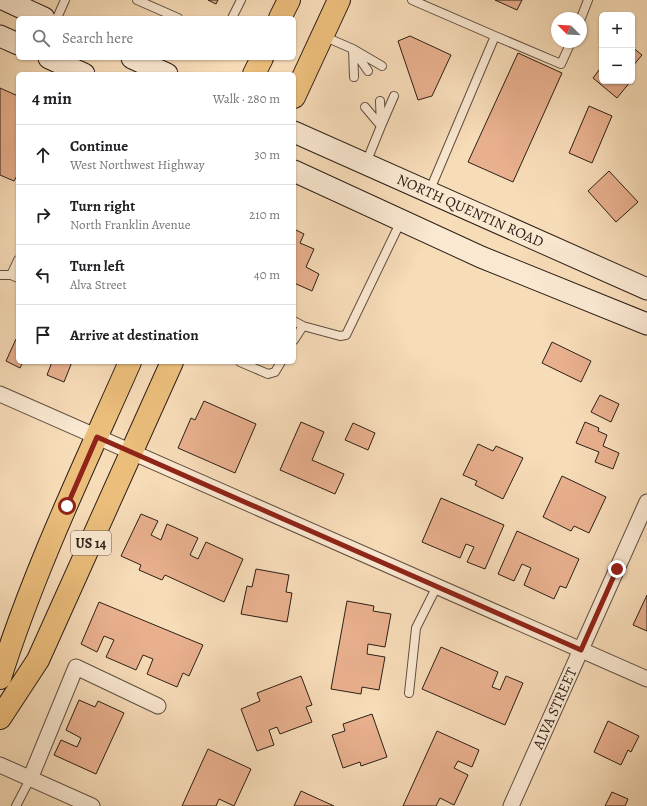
<!DOCTYPE html>
<html lang="en">
<head>
<meta charset="utf-8">
<style>
	:root { --surface:#fff; --page:#f6f6f6; --text:#202124; --muted:#757577; --line:#e0e0e0 }
	body { margin:0; font-family:Alegreya,serif; background:var(--page); color:var(--text) }
	.controls { position:absolute; right:12px; top:12px; display:grid; overflow:hidden; border-radius:6px; box-shadow:0 1px 3px #0004 }
	.controls button { width:36px; height:36px; display:grid; place-items:center; padding:0; border:0; border-bottom:1px solid var(--line); background:var(--surface); color:var(--text); font:20px sans-serif }
	.compass { position:absolute; left:551px; top:12px; width:36px; height:36px; border-radius:50%; background:var(--surface); box-shadow:0 1px 3px #0004; rotate:294deg }
	.stop { position:absolute; width:12px; height:12px; margin:-9px; border:3px solid #8f2418; border-radius:50%; background:#fff }
	.stop.end { background:#8f2418; border-color:#fff; box-shadow:0 1px 4px #0008 }
	.list { margin:0; padding:0; list-style:none }
	h2 { display:flex; justify-content:space-between; align-items:center; height:52px; margin:0; padding:0 16px; font-size:17px }
	h2 small { font-size:13px; font-weight:400; color:var(--muted) }
	.list li { display:grid; grid-template-columns:26px 1fr auto; gap:12px; align-items:center; box-sizing:border-box; height:60px; padding:0 16px; border-top:1px solid var(--line) }
	.list b { display:block; font-size:15px; white-space:nowrap }
	.list p { margin:0; font-size:13px; white-space:nowrap; color:var(--muted) }
	.list em { font-size:13px; font-style:normal; color:var(--muted) }
	.icon { flex:none; width:22px; height:22px; fill:none; stroke:currentColor; stroke-width:2; stroke-linecap:round; stroke-linejoin:round }
	.map { position:relative; flex:none; width:647px; height:806px; overflow:hidden }
	.search { position:absolute; background:var(--surface); box-shadow:0 1px 3px #0004; left:16px; top:16px; width:280px; height:44px; display:flex; align-items:center; gap:10px; box-sizing:border-box; padding:0 14px; border-radius:6px; color:var(--muted); font-size:15px }
	.panel { position:absolute; background:var(--surface); box-shadow:0 1px 3px #0004; left:16px; top:72px; width:280px; height:292px; border-radius:6px }
	.map>svg:first-child { display:block }
	.building { fill:#e9b08e; stroke:#2c1f17 }
	.lines { fill:none; stroke-linecap:round; stroke-linejoin:round }
	.service-casing { stroke:#5f4e3f; stroke-width:10 }
	.minor-casing { stroke:#5f4e3f; stroke-width:17 }
	.secondary-casing { stroke:#2c1f17; stroke-width:23 }
	.primary-casing { stroke:#2c1f17; stroke-width:24 }
	.service { stroke:#fae8d1; stroke-width:8 }
	.minor { stroke:#fae8d1; stroke-width:15 }
	.secondary { stroke:#fae8d1; stroke-width:21 }
	.primary { stroke:#ecbe7c; stroke-width:22 }
	.route { stroke:#8f2418; stroke-width:5 }
	.labels { text-anchor:middle; stroke-width:4; stroke-linejoin:round; paint-order:stroke }
	.shield { fill:#fae8d1; stroke:#6a5b4f; stroke-width:1 }
	.shield-label { font-size:14px; font-weight:bold; fill:#2c1f17 }
	.street-label { font-size:15px; fill:#2c1f17; stroke:#fae8d1 }
</style>
</head>
<body>
<div class="map">
<svg width="647" height="806" viewBox="0 0 647 806">
	<rect width="100%" height="100%" fill="#f7dcb8"/>
	<filter id="stains"><feTurbulence type="fractalNoise" baseFrequency=".005" numOctaves="4"/><feColorMatrix values="0 0 0 0 .2 0 0 0 0 .09 0 0 0 0 .02 0 0 0 .5 -.17"/></filter>
	<radialGradient id="worn" r=".72"><stop offset=".6" stop-color="#630" stop-opacity="0"/><stop offset="1" stop-color="#630" stop-opacity=".3"/></radialGradient>
	<path class="building" d="M 208,0 L 218,0 L 216,4 Z
		M 495,0 L 522,0 L 517,10 Z
		M 410,36 L 451,55 L 432,96 L 418,100 L 398,41 Z
		M 632,47 L 642,55 L 632,67 Z
		M 518,53 L 562,73 L 513,182 L 468,162 Z
		M 602,66 L 602,81 L 630,82 L 617,98 L 593,78 Z
		M 0,88 L 18,96 L 18,174 L 14,181 L 0,175 Z
		M 589,106 L 612,116 L 592,163 L 569,153 Z
		M 609,171 L 638,202 L 616,222 L 588,191 Z
		M 294,229 L 304,234 L 300,243 L 314,249 L 306,267 L 319,274 L 312,291 L 294,283 Z
		M 16,339 L 18,340 L 18,362 L 23,362 L 20,368 L 6,361 Z
		M 552,342 L 591,361 L 581,382 L 542,363 Z
		M 52,362 L 72,362 L 64,382 L 47,375 Z
		M 600,395 L 619,404 L 611,422 L 591,412 Z
		M 204,401 L 256,424 L 235,473 L 178,448 L 191,418 L 195,420 Z
		M 301,422 L 324,432 L 312,460 L 344,474 L 335,494 L 280,470 Z
		M 585,422 L 599,428 L 598,431 L 607,435 L 603,446 L 619,453 L 613,469 L 595,462 L 599,452 L 576,443 Z
		M 353,423 L 375,433 L 368,450 L 345,440 Z
		M 478,444 L 493,451 L 496,446 L 523,458 L 503,499 L 475,485 L 477,481 L 463,475 Z
		M 562,476 L 606,497 L 589,533 L 574,526 L 571,531 L 543,517 Z
		M 441,498 L 504,525 L 485,569 L 467,562 L 474,547 L 466,544 L 460,558 L 422,542 Z
		M 141,514 L 158,521 L 151,535 L 161,540 L 167,524 L 198,538 L 190,555 L 198,559 L 206,542 L 243,559 L 224,602 L 165,575 L 162,580 L 139,570 L 141,565 L 121,556 Z
		M 517,531 L 579,559 L 566,588 L 560,586 L 554,599 L 524,585 L 531,568 L 522,564 L 514,581 L 498,574 Z
		M 256,569 L 289,575 L 286,592 L 292,593 L 287,622 L 241,614 L 247,586 L 252,587 Z
		M 647,595 L 647,631 L 633,625 Z
		M 347,601 L 374,606 L 373,611 L 391,614 L 385,647 L 368,644 L 367,654 L 385,657 L 379,690 L 362,687 L 361,694 L 331,689 Z
		M 99,602 L 203,645 L 189,676 L 183,673 L 177,687 L 147,674 L 153,659 L 143,655 L 136,670 L 106,657 L 114,640 L 104,636 L 97,652 L 81,644 Z
		M 441,647 L 498,672 L 492,687 L 500,690 L 506,676 L 523,683 L 505,725 L 422,689 Z
		M 301,676 L 312,705 L 306,707 L 312,722 L 280,734 L 277,727 L 269,730 L 274,745 L 257,751 L 241,709 L 260,701 L 257,693 Z
		M 79,700 L 95,707 L 98,701 L 124,713 L 96,774 L 54,755 L 61,740 L 77,747 L 81,738 L 66,730 Z
		M 372,714 L 387,757 L 361,766 L 360,762 L 343,768 L 332,735 L 345,731 L 343,724 Z
		M 608,721 L 639,736 L 631,752 L 628,750 L 621,765 L 594,752 Z
		M 437,731 L 479,750 L 472,767 L 458,761 L 454,768 L 468,775 L 454,805 L 440,798 L 436,806 L 403,806 Z
		M 208,749 L 251,769 L 234,806 L 219,799 L 216,806 L 182,806 Z
		M 301,791 L 334,806 L 294,806 Z
		M 612,792 L 628,799 L 625,806 L 605,806 Z"/>
	<g class="lines">
		<defs>
			<path id="service" d="M 137,0 L 178,18
				M 412,0 L 495,36 L 429,192
				M 57,18 L 65,0
				M 232,18 L 241,0
				M 581,18 L 588,0
				M 323,36 L 353,49 L 368,71
				M 495,36 L 561,64 L 571,42
				M 354,77 L 353,49 L 382,66
				M 380,101 L 381,126 L 394,96
				M 365,107 L 381,126 L 366,163
				M 0,275 L 11,275 L 18,278
				M 11,275 L 18,260
				M 294,321 L 303,326
				M 294,340 L 303,326 L 340,336 L 346,335 L 401,221
				M 240,362 L 268,374 L 275,372 L 281,362
				M 409,693 L 416,628 L 437,586
				M 16,806 L 30,779"/>
			<g id="minor">
				<path d="M 0,394 L 647,679"/>
				<path d="M 0,765 L 92,806"/>
				<path d="M 30,779 L 76,667 L 158,706"/>
				<path id="s1" d="M 511,806 L 647,502"/>
			</g>
			<g id="secondary">
				<path d="M 5,0 L 44,18"/>
				<path d="M 0,36 L 18,44"/>
				<path d="M 49,58 L 84,74"/>
				<path d="M 132,58 L 167,74"/>
				<path id="s2" d="M 294,132 L 647,289"/>
				<path d="M 294,171 L 481,257 L 647,324"/>
			</g>
			<path id="primary" d="M 280,18 L 289,0
				M 254,74 L 262,58
				M 294,97 L 339,0
				M 0,678 C 34,570 84,466 130,362
				M 0,718 L 38,660 L 172,362"/>
		</defs>
		<use href="#service" class="service-casing"/>
		<use href="#minor" class="minor-casing"/>
		<use href="#secondary" class="secondary-casing"/>
		<use href="#primary" class="primary-casing"/>
		<use href="#service" class="service"/>
		<use href="#minor" class="minor"/>
		<use href="#secondary" class="secondary"/>
		<use href="#primary" class="primary"/>
	</g>
	<g class="lines">
		<path class="route" d="M 67,506 L 97,437 L 581,650 L 617,569"/>
	</g>
	<g class="labels">
		<rect class="shield" x="71" y="531" width="40" height="24" rx="3"/>
		<g class="shield-label">
			<text x="91" y="548">US 14</text>
		</g>
		<g class="street-label">
			<text dy="5" stroke="none"><textPath href="#s2" startOffset="193">NORTH QUENTIN ROAD</textPath></text>
			<text dy="5" stroke="none"><textPath href="#s1" startOffset="107">ALVA STREET</textPath></text>
		</g>
	</g>
	<rect width="100%" height="100%" filter="url(#stains)"/>
	<rect width="100%" height="100%" fill="url(#worn)"/>
</svg>
<div class="controls">
<button>+</button>
<button>−</button>
</div>
<svg class="compass" viewBox="-18 -18 36 36"><path d="M0-13l5 13h-10z" fill="#e53935"/><path d="M0 13l5-13h-10z" fill="#757577"/></svg>
<div class="stop" style="left:67px;top:506px"></div>
<div class="stop end" style="left:617px;top:569px"></div>
<div class="search"><svg class="icon" aria-label="search" viewBox="0 0 24 24"><circle cx="10" cy="10" r="6"/><path d="M15 15l6 6"/></svg>Search here</div>
<section class="panel">
<h2>4 min<small>Walk · 280 m</small></h2>
<ul class="list">
<li><svg class="icon" aria-label="ahead" viewBox="0 0 24 24"><path d="M12 20V5M6 11l6-6 6 6"/></svg><div><b>Continue</b><p>West Northwest Highway</p></div><em>30 m</em></li>
<li><svg class="icon" aria-label="right" viewBox="0 0 24 24"><path d="M7 20v-9h11M14 6l5 5-5 5"/></svg><div><b>Turn right</b><p>North Franklin Avenue</p></div><em>210 m</em></li>
<li><svg class="icon" aria-label="left" viewBox="0 0 24 24"><path d="M17 20v-9H6M10 6l-5 5 5 5"/></svg><div><b>Turn left</b><p>Alva Street</p></div><em>40 m</em></li>
<li><svg class="icon" aria-label="arrive" viewBox="0 0 24 24"><path d="M6 21V4h12l-3 4 3 4H6"/></svg><div><b>Arrive at destination</b></div></li>
</ul>
</section>
</div>
</body>
</html>
